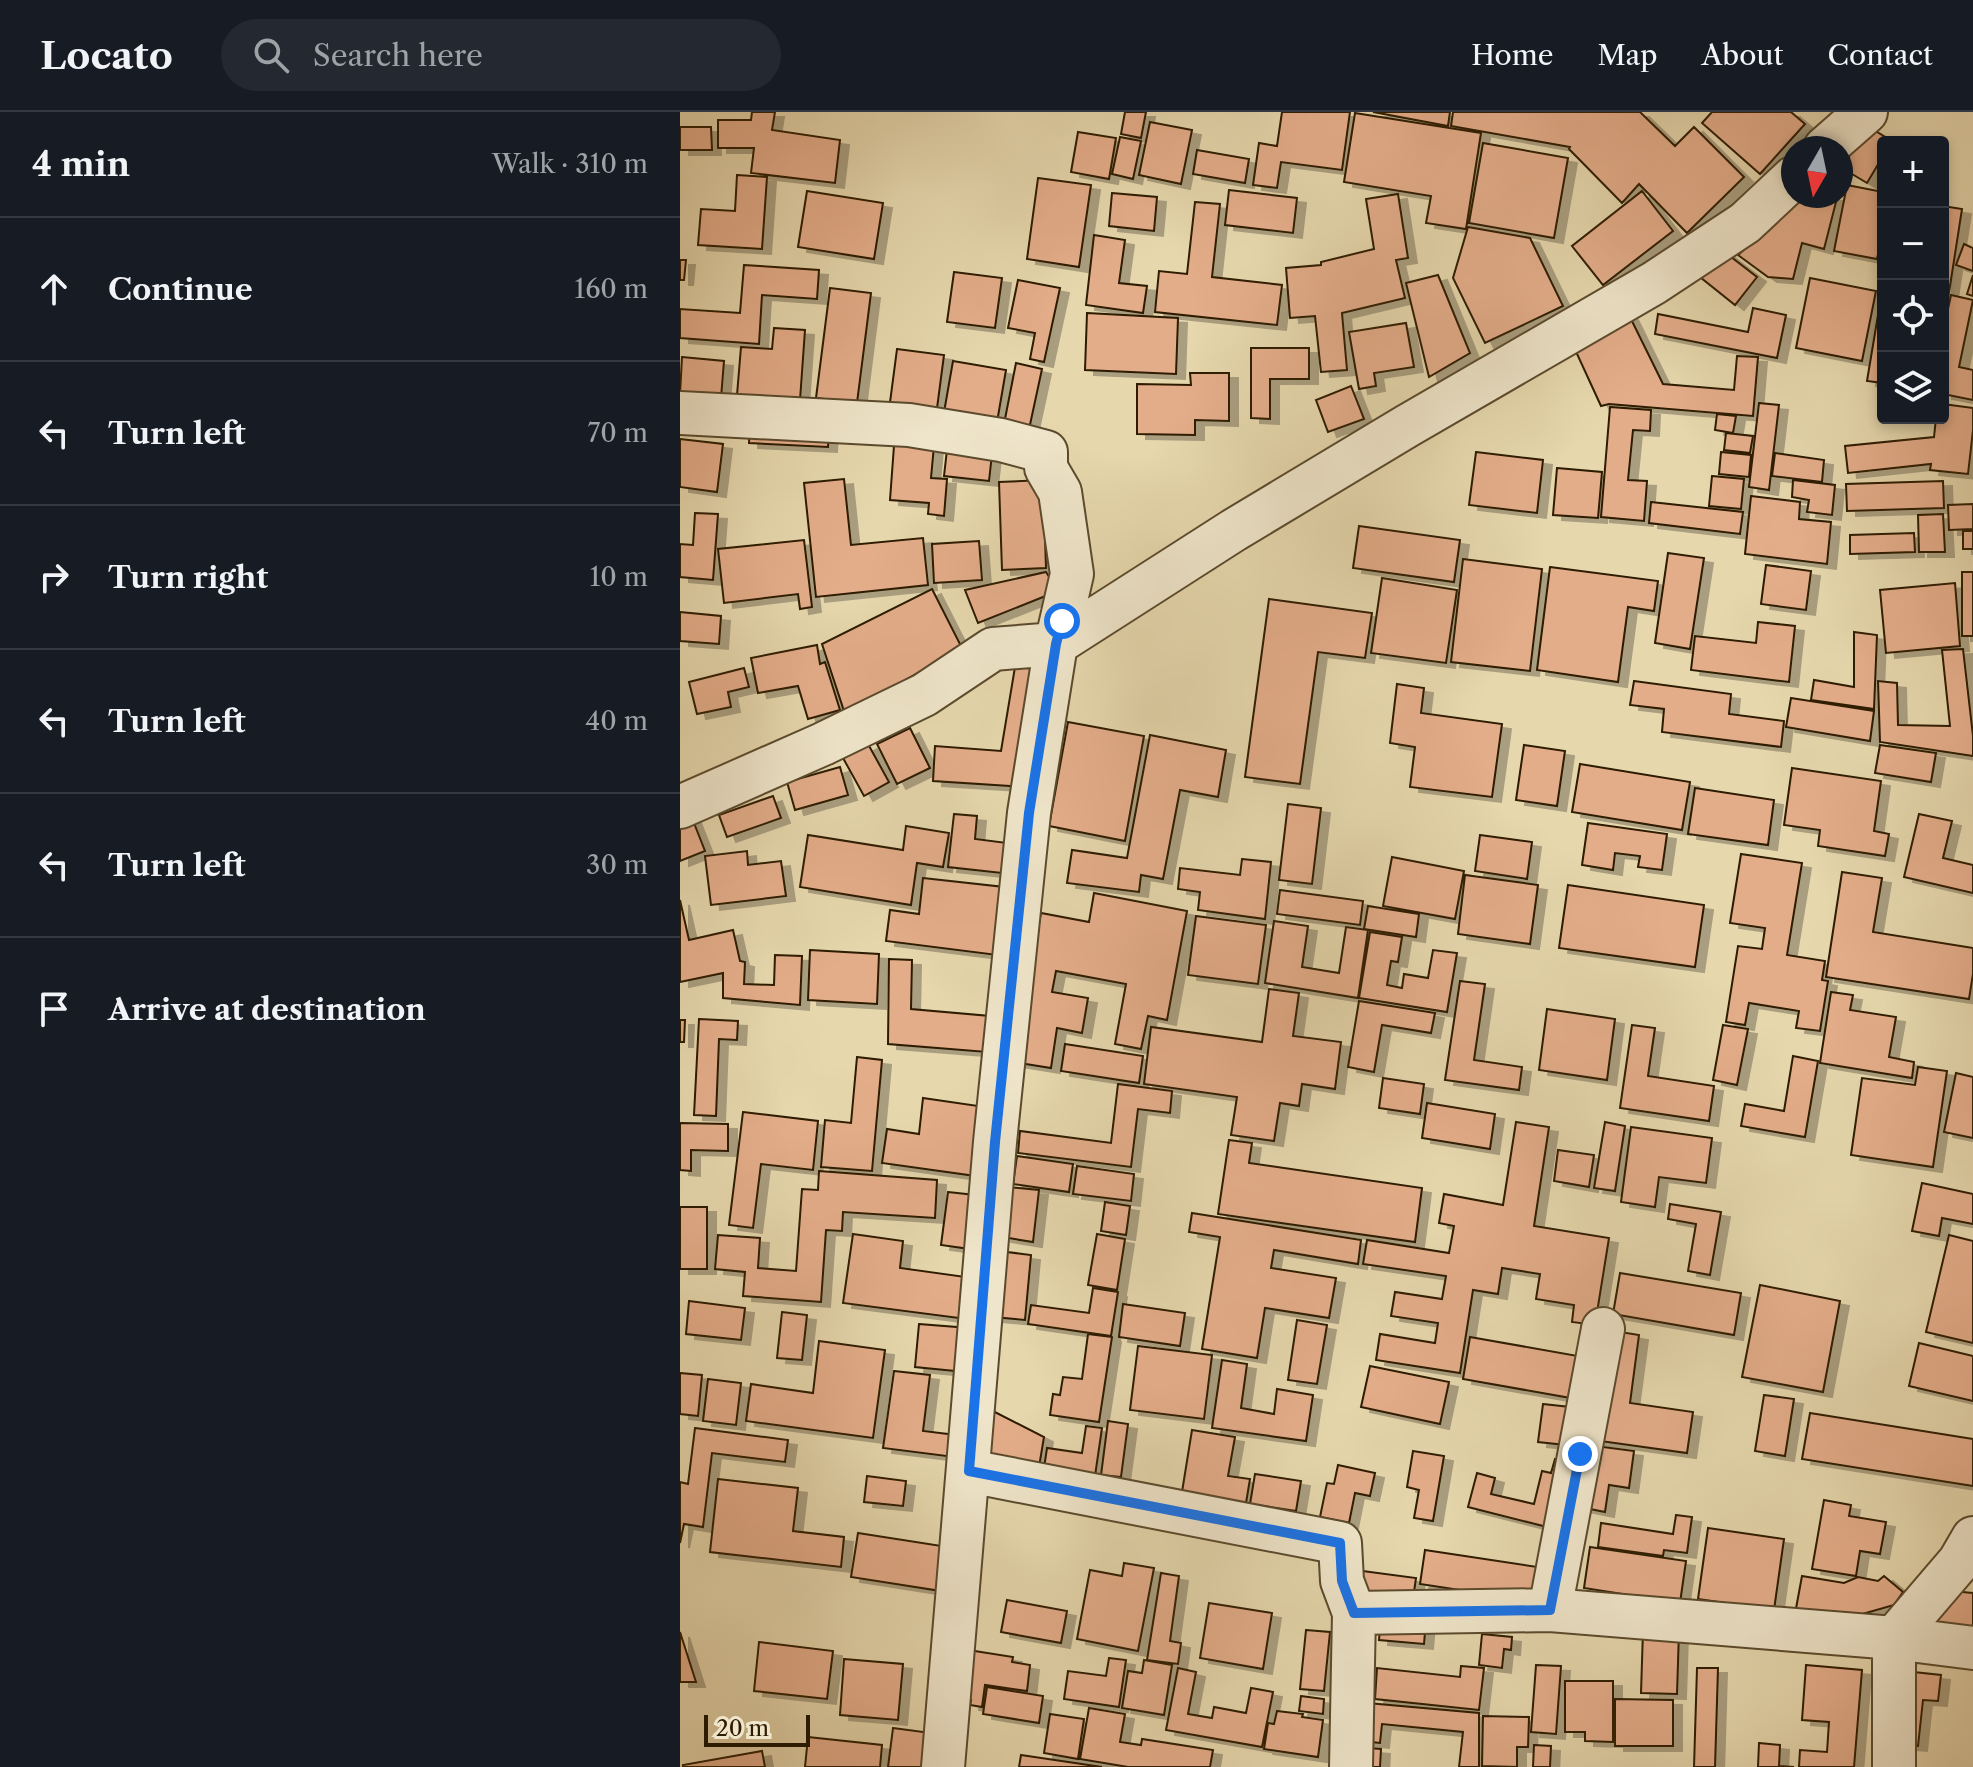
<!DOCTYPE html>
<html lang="en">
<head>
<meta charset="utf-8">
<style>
	:root { --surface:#171b24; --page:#242831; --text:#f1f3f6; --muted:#9ea1a6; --line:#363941 }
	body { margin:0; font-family:"Libre Caslon Text",serif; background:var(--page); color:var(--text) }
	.controls { position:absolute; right:24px; top:24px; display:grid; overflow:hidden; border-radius:8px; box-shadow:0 4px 12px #0003 }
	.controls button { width:72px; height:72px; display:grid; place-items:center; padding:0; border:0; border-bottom:2px solid var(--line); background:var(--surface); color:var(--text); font:40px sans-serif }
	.compass { position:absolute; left:1101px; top:24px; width:72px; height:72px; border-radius:50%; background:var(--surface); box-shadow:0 4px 12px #0003; rotate:189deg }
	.scale { position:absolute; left:24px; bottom:20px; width:106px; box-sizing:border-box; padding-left:8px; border:4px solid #2d1b02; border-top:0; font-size:22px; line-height:28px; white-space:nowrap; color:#2d1b02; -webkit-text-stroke:6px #efe5ca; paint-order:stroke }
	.stop { position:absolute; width:24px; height:24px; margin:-18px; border:6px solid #1a73e8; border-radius:50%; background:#fff }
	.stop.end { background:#1a73e8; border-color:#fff; box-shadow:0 2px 8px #0008 }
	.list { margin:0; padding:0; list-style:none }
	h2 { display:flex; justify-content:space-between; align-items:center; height:104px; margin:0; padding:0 32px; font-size:34px }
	h2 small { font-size:26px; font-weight:400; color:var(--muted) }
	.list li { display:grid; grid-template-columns:52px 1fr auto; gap:24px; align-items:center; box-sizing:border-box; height:144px; padding:0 32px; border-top:2px solid var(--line) }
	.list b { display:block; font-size:30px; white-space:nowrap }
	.list em { font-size:26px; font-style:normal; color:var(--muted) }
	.icon { flex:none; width:44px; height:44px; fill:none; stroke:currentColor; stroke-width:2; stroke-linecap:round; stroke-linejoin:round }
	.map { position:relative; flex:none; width:1293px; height:1655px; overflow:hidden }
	header { display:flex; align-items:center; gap:48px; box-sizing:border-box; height:112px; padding:0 40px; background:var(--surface); border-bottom:2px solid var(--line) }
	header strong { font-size:38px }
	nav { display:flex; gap:44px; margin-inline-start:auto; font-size:28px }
	.search { width:560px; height:72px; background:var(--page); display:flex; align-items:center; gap:20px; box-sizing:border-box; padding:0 28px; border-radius:44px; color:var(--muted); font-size:30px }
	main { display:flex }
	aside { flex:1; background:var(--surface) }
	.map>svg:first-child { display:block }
	.building { fill:#e4ad8a; stroke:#2d1b02; stroke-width:2; filter:url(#shadow) }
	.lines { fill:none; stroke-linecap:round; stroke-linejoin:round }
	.minor-casing { stroke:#5b4a2d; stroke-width:46 }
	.minor { stroke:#efe5ca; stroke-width:42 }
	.route { stroke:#1a73e8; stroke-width:10 }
</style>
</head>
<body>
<header>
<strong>Locato</strong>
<div class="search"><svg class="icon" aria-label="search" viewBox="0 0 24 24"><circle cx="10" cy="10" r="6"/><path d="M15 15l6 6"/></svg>Search here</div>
<nav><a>Home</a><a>Map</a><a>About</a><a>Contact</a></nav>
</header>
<main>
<aside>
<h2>4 min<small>Walk · 310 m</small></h2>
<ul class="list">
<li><svg class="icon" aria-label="ahead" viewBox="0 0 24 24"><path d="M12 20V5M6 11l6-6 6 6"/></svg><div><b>Continue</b></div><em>160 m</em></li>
<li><svg class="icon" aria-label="left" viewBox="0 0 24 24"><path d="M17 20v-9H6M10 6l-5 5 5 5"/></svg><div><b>Turn left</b></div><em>70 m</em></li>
<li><svg class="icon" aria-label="right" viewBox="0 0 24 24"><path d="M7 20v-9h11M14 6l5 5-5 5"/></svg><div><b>Turn right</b></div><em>10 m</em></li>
<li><svg class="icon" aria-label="left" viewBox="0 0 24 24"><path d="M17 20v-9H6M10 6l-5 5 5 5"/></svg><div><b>Turn left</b></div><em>40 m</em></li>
<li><svg class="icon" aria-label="left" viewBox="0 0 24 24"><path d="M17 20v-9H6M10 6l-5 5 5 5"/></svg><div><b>Turn left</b></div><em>30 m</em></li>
<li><svg class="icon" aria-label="arrive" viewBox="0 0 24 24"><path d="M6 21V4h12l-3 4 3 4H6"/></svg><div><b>Arrive at destination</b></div></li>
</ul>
</aside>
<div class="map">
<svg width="1293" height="1655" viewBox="0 0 1293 1655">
	<defs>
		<filter id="shadow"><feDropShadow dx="9" dy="5" stdDeviation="0" flood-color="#0004"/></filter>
	</defs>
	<rect width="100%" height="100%" fill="#e6d7ad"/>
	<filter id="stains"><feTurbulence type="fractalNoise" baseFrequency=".0025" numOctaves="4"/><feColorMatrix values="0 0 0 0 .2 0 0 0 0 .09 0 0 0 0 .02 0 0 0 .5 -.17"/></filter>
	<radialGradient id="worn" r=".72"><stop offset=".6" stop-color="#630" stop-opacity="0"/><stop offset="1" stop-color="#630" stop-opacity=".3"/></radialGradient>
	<path class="building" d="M 72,0 L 95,0 L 92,18 L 160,28 L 155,71 L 71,61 L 74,36 L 38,36 L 38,8 L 71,8 Z
		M 445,0 L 466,0 L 461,26 L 441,22 Z
		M 602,0 L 670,0 L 662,58 L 601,50 L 597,76 L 573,73 L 579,31 L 597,34 Z
		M 693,0 L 770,0 L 768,14 Z
		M 773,0 L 960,0 L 995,34 L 1014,15 L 1064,65 L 1007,121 L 959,72 L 942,91 L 889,37 L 890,35 L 771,14 Z
		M 1032,0 L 1111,0 L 1125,12 L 1080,62 L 1022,11 Z
		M 675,1 L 801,21 L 786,117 L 746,111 L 751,84 L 664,70 Z
		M 470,10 L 512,18 L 501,72 L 459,63 Z
		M 1187,14 L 1212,29 L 1203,30 L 1203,44 L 1187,71 L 1162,56 Z
		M 0,15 L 31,15 L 32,38 L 0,38 Z
		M 398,20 L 436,26 L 429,67 L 391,60 Z
		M 440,25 L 461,29 L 453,67 L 432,62 Z
		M 803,31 L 888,46 L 874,126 L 789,111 Z
		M 517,38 L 569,47 L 565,71 L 513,62 Z
		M 57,63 L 87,65 L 82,137 L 18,133 L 21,97 L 55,99 Z
		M 358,66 L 411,73 L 399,155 L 347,147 Z
		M 1167,73 L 1203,80 L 1203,118 L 1197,147 L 1154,139 Z
		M 549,78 L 617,86 L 613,121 L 545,113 Z
		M 127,79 L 203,91 L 194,147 L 118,135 Z
		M 962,79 L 993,119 L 923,173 L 892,134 Z
		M 432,81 L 477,85 L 474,119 L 429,114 Z
		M 718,82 L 728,146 L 716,148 L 725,186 L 662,201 L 667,258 L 641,260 L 635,204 L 610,206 L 606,156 L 641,153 L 641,150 L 694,137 L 686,87 Z
		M 1125,84 L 1155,84 L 1157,86 L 1144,137 L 1122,131 L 1113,167 L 1088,165 L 1058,143 Z
		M 515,90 L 540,92 L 532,165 L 602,173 L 597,213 L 475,200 L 479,159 L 507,162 Z
		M 1263,94 L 1282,97 L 1268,187 L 1263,186 Z
		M 788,115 L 850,126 L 883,194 L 805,231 L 773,166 Z
		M 414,123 L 445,128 L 439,171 L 467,174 L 463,201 L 406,193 Z
		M 1284,132 L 1293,136 L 1293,159 L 1276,153 Z
		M 1042,138 L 1077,165 L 1055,193 L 1020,165 Z
		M 0,148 L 6,148 L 4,168 L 0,168 Z
		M 64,153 L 139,158 L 137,187 L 82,183 L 79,232 L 0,226 L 0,197 L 60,201 Z
		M 274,160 L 322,166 L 315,216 L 267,210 Z
		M 758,163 L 790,241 L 749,265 L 726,171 Z
		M 1293,163 L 1293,184 L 1287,182 Z
		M 1130,166 L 1196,179 L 1182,249 L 1116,236 Z
		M 338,168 L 380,176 L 364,250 L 350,247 L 355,221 L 328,216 Z
		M 150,176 L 191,181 L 177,291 L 136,286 Z
		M 1202,179 L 1203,179 L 1203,271 L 1187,269 Z
		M 1271,183 L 1293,188 L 1279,255 L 1293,258 L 1293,288 L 1263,282 L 1263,220 Z
		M 1073,196 L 1106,203 L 1097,246 L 975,222 L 978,202 L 1068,220 Z
		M 407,201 L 498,206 L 496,262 L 405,258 Z
		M 949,203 L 983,272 L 1054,278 L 1057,244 L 1078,245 L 1073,304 L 929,292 L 921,294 L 892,231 Z
		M 726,211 L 734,255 L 694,261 L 696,274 L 679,277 L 669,220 Z
		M 94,216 L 125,218 L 120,288 L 57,283 L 61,235 L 92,237 Z
		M 571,236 L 629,236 L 629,267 L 590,267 L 590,307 L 571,306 Z
		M 217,237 L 264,243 L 256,304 L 209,298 Z
		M 2,245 L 44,249 L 41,286 L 0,282 Z
		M 273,249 L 326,258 L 316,316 L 263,306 Z
		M 336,251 L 362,257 L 348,322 L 323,317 Z
		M 510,261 L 549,261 L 549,309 L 515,308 L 515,323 L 457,322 L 457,272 L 511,273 Z
		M 671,274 L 684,307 L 648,320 L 636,288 Z
		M 1079,291 L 1099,293 L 1089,378 L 1069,375 Z
		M 1263,292 L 1293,296 L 1293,318 L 1288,362 L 1250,358 L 1251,352 L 1168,361 L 1165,334 L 1254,325 L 1256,306 L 1263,306 Z
		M 930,295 L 971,298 L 970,319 L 953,318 L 948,368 L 967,369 L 964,409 L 921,405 Z
		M 1037,302 L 1056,304 L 1053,321 L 1035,318 Z
		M 70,309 L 149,313 L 148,335 L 69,331 Z
		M 215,320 L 255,323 L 251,366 L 267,367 L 264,404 L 248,402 L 249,391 L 210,388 Z
		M 1046,321 L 1073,324 L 1070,341 L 1044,338 Z
		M 0,327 L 43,332 L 37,380 L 0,375 Z
		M 268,329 L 313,333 L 309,369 L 264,364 Z
		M 796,340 L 863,348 L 857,401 L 789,393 Z
		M 1041,340 L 1071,343 L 1069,365 L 1039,362 Z
		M 1095,341 L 1144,348 L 1142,370 L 1092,364 Z
		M 877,356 L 922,360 L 918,406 L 873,403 Z
		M 1032,364 L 1064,367 L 1061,397 L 1029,394 Z
		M 164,367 L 171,433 L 243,426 L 248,473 L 136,485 L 124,371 Z
		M 363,368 L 366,456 L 322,458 L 319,370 Z
		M 1113,368 L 1155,373 L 1152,403 L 1127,400 L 1129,388 L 1112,385 Z
		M 1263,369 L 1264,396 L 1167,399 L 1166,372 Z
		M 1071,384 L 1120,390 L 1119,407 L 1151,410 L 1147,452 L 1065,442 Z
		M 971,390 L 1063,400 L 1060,422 L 969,411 Z
		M 1293,392 L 1293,417 L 1269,418 L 1268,393 Z
		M 15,401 L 38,402 L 33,468 L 0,465 L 0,432 L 13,433 Z
		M 1263,402 L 1265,440 L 1239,440 L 1238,403 Z
		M 679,414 L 780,428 L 774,470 L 673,456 Z
		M 1283,419 L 1293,419 L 1293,437 L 1283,437 Z
		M 1234,421 L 1235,440 L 1170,442 L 1170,423 Z
		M 124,428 L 132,495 L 120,497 L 118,482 L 44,491 L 38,437 Z
		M 299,429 L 302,468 L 254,471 L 252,432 Z
		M 988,441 L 1024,446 L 1010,537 L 975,531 Z
		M 783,447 L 862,457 L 850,559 L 771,550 Z
		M 1086,453 L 1131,459 L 1126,498 L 1081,492 Z
		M 870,455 L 978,469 L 974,499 L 948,495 L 938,570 L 857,558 Z
		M 366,460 L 378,479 L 298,511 L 285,478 Z
		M 1282,460 L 1293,460 L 1293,524 L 1282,524 Z
		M 702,466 L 777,478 L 766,551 L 691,541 Z
		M 1275,471 L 1280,534 L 1206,541 L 1200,478 Z
		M 252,477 L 282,536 L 165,602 L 142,532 Z
		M 589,487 L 692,501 L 685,546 L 638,540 L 620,672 L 565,665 Z
		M 0,500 L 41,504 L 39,532 L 0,529 Z
		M 1078,510 L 1115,514 L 1109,570 L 1011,558 L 1015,524 L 1076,531 Z
		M 1174,520 L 1197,523 L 1194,597 L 1131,588 L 1134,568 L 1174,575 Z
		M 137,533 L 140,552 L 145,550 L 160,598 L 128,607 L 118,574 L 78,581 L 71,546 Z
		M 1283,537 L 1293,624 L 1293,644 L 1200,630 L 1198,569 L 1217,571 L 1218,613 L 1270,614 L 1262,538 Z
		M 336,549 L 362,554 L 344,675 L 253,669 L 255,634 L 321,639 Z
		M 64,556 L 69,575 L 48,580 L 51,595 L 17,602 L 9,570 Z
		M 954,569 L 1051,582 L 1049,602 L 1104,609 L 1101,635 L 982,620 L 984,597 L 950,593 Z
		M 717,572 L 744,576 L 741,601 L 822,612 L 812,685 L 730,675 L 735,635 L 710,631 Z
		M 1111,586 L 1194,599 L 1190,629 L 1106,615 Z
		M 388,610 L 464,624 L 445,729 L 369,714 Z
		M 230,616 L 250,656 L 217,672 L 197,632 Z
		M 470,623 L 546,638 L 538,685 L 500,678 L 483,767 L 461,763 L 459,780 L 387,771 L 392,738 L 447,746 Z
		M 188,632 L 209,670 L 184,684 L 163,646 Z
		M 844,633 L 885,639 L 877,694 L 836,688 Z
		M 1200,633 L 1256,641 L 1251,670 L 1195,661 Z
		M 900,652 L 1010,670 L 1002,718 L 892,700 Z
		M 160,655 L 168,683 L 115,698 L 107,670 Z
		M 1112,656 L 1201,669 L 1194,719 L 1209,722 L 1205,744 L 1138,734 L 1140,718 L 1104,713 Z
		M 1015,676 L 1094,688 L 1088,733 L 1008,722 Z
		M 93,684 L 101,706 L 47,725 L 39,703 Z
		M 608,692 L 641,696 L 632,772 L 599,768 Z
		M 10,701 L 25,739 L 0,749 L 0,705 Z
		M 274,702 L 297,704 L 295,727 L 335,732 L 331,762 L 268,755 Z
		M 1239,702 L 1272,709 L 1263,746 L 1293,753 L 1293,781 L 1224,765 Z
		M 908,711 L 987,722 L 982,758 L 958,755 L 960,744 L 935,741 L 933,758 L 902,753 Z
		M 226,714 L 269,721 L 263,755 L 237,751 L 231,793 L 120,775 L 128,723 L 223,738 Z
		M 800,723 L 852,730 L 847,767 L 795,759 Z
		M 67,739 L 68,753 L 101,749 L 106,784 L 31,793 L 25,744 Z
		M 1061,742 L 1122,751 L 1107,843 L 1145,849 L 1142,868 L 1148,869 L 1140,919 L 1116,916 L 1119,899 L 1069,891 L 1065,913 L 1046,910 L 1058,834 L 1082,837 L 1085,816 L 1050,811 Z
		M 712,745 L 784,759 L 775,807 L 703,794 Z
		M 562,747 L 591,750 L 585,807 L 518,798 L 520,780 L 498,777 L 500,756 L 560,763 Z
		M 1162,760 L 1202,766 L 1193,820 L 1293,836 L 1293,862 L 1289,887 L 1146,865 Z
		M 785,763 L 858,773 L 850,832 L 778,822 Z
		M 243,766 L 324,775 L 317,843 L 206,829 L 210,798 L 239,802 Z
		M 888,773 L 1024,793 L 1015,855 L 879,836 Z
		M 600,778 L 683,789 L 680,813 L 597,802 Z
		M 414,781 L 507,799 L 487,908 L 468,904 L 461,937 L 435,932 L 446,872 L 376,859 L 372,880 L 408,886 L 402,921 L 377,916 L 371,956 L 333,950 L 361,801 L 409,810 Z
		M 0,788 L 9,828 L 53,818 L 60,849 L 65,850 L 64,872 L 94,873 L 95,843 L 122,844 L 120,893 L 43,886 L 43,861 L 0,870 Z
		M 688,794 L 739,802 L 736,825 L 684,817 Z
		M 516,804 L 586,813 L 578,872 L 508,863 Z
		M 594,809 L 628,814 L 622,855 L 659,861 L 666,815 L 688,818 L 678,886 L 585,871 Z
		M 690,820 L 722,825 L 718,850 L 711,849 L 707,873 L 722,876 L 724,862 L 748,866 L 753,838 L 777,841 L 767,900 L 679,886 Z
		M 130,838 L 199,842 L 197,892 L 128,888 Z
		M 209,847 L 232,848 L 231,897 L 310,904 L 307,940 L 208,932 Z
		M 780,869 L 805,872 L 794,948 L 842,955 L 839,978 L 765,968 Z
		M 589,877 L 619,881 L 613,924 L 661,930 L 655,977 L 622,972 L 619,994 L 600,991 L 594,1029 L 551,1023 L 557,985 L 464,972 L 471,915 L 582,930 Z
		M 1151,880 L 1173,883 L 1170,898 L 1216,905 L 1209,945 L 1234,950 L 1232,966 L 1140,951 Z
		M 679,889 L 755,901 L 751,921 L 702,913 L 694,960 L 668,955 Z
		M 867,897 L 935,907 L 927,968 L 859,958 Z
		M 19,907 L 58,909 L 57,928 L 39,927 L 36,1004 L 14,1003 Z
		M 0,908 L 5,908 L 4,930 L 0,930 Z
		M 952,913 L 975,916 L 968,964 L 1034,974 L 1029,1009 L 940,996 Z
		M 1043,913 L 1068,917 L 1057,973 L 1033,968 Z
		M 385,932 L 463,944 L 459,971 L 381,959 Z
		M 1113,944 L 1138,949 L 1125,1025 L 1061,1014 L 1065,992 L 1104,999 Z
		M 177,945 L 202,948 L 192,1059 L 141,1055 L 145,1008 L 171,1011 Z
		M 1238,955 L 1267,959 L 1253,1055 L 1171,1043 L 1182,966 L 1235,973 Z
		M 1276,961 L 1293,965 L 1293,1026 L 1264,1020 Z
		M 703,966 L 744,972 L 740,1002 L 699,996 Z
		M 438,972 L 492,979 L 490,1001 L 458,997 L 451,1055 L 338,1041 L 340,1019 L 431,1031 Z
		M 243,986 L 312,996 L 303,1065 L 202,1051 L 207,1017 L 239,1022 Z
		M 747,991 L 815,1002 L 810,1037 L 742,1026 Z
		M 63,1000 L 138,1009 L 133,1058 L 81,1052 L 73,1116 L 49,1113 Z
		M 836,1010 L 869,1015 L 854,1114 L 929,1126 L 915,1213 L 892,1210 L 894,1193 L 856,1187 L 860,1162 L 822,1156 L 818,1182 L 793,1178 L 780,1261 L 696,1248 L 700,1222 L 755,1231 L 758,1211 L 711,1204 L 715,1180 L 762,1187 L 766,1164 L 683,1152 L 687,1128 L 769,1141 L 774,1114 L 759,1111 L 764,1082 L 823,1093 Z
		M 925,1010 L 945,1014 L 935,1079 L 914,1076 Z
		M 0,1011 L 48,1012 L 48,1039 L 11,1038 L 11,1059 L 0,1058 Z
		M 951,1015 L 1032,1026 L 1026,1071 L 979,1065 L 975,1095 L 941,1090 Z
		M 549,1028 L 572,1031 L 569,1051 L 742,1076 L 735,1130 L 538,1102 Z
		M 878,1038 L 914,1043 L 909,1075 L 874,1069 Z
		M 337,1044 L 393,1052 L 389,1080 L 333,1072 Z
		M 397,1054 L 454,1062 L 451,1089 L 393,1082 Z
		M 139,1059 L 257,1068 L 255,1106 L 163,1100 L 162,1119 L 146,1118 L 141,1190 L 63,1184 L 65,1160 L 35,1157 L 38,1123 L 80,1126 L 78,1156 L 116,1159 L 122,1077 L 138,1078 Z
		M 1242,1071 L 1293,1082 L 1293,1112 L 1262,1106 L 1259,1124 L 1232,1119 Z
		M 328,1075 L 359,1078 L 353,1130 L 322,1125 Z
		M 268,1080 L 304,1084 L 297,1138 L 261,1133 Z
		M 425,1090 L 450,1094 L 446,1123 L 421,1119 Z
		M 990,1092 L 1041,1100 L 1030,1163 L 1008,1159 L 1016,1112 L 988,1107 Z
		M 0,1095 L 27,1095 L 27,1157 L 0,1157 Z
		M 512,1101 L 681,1128 L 678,1152 L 594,1138 L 591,1156 L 656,1166 L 649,1206 L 585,1196 L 577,1246 L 522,1237 L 540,1125 L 509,1120 Z
		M 173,1122 L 223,1129 L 220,1156 L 300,1167 L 294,1208 L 163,1191 Z
		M 417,1122 L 445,1127 L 437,1178 L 408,1173 Z
		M 1269,1123 L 1293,1129 L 1293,1231 L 1246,1220 Z
		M 319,1139 L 351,1143 L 345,1208 L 313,1205 Z
		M 940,1161 L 1061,1181 L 1054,1223 L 933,1202 Z
		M 1080,1173 L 1160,1189 L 1143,1280 L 1062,1265 Z
		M 413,1176 L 438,1180 L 431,1224 L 348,1212 L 351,1193 L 409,1201 Z
		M 9,1189 L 65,1196 L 61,1228 L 6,1222 Z
		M 443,1192 L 505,1201 L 500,1234 L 439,1225 Z
		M 102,1200 L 127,1203 L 122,1248 L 97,1246 Z
		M 617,1208 L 647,1213 L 637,1272 L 608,1268 Z
		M 239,1212 L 289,1216 L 285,1260 L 235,1255 Z
		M 928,1218 L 959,1223 L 950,1291 L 1013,1300 L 1007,1341 L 913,1328 Z
		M 408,1222 L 432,1225 L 419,1310 L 370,1303 L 373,1282 L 380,1283 L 383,1265 L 402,1267 Z
		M 790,1225 L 909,1246 L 902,1288 L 783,1267 Z
		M 139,1229 L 205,1238 L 193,1326 L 66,1309 L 71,1272 L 133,1281 Z
		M 1239,1231 L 1293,1244 L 1293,1289 L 1229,1274 Z
		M 458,1234 L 532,1243 L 524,1307 L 450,1298 Z
		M 542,1248 L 567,1252 L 561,1296 L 594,1302 L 597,1277 L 633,1283 L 626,1329 L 532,1316 Z
		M 690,1254 L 769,1270 L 760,1312 L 681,1295 Z
		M 214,1259 L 250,1263 L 243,1319 L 284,1324 L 282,1346 L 203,1336 Z
		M 0,1261 L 22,1263 L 18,1304 L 0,1302 Z
		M 28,1267 L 61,1271 L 56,1313 L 23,1309 Z
		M 1084,1283 L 1114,1287 L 1105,1344 L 1075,1339 Z
		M 863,1292 L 899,1296 L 895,1334 L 858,1330 Z
		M 305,1295 L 364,1325 L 359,1355 L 298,1345 Z
		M 1130,1301 L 1293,1327 L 1293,1374 L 1122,1347 Z
		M 428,1309 L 448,1312 L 441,1365 L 421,1363 Z
		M 406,1314 L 422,1316 L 415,1364 L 364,1356 L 367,1336 L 402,1341 Z
		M 15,1316 L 108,1328 L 105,1350 L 32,1341 L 23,1415 L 4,1412 L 0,1431 L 0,1370 L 8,1372 Z
		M 512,1318 L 555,1325 L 548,1364 L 570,1367 L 566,1391 L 502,1380 Z
		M 908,1333 L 954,1339 L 949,1376 L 929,1373 L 925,1400 L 900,1395 Z
		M 733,1339 L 764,1344 L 753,1409 L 734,1406 L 739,1378 L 727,1375 Z
		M 875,1347 L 882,1348 L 875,1417 L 788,1395 L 797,1361 L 815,1366 L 811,1382 L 854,1392 L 862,1359 L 871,1361 Z
		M 658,1353 L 695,1361 L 690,1384 L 675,1381 L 669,1411 L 640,1405 L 647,1371 L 654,1372 Z
		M 575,1362 L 621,1369 L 616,1399 L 570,1392 Z
		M 187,1364 L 226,1369 L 223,1394 L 184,1390 Z
		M 38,1367 L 118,1376 L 113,1419 L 164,1425 L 161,1455 L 30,1440 Z
		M 1144,1388 L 1171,1393 L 1169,1404 L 1206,1410 L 1200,1442 L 1180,1439 L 1176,1464 L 1132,1457 Z
		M 996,1403 L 1012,1405 L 1007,1441 L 984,1438 L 983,1444 L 918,1435 L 921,1411 L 993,1422 Z
		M 1028,1416 L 1104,1427 L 1094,1498 L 1018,1487 Z
		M 178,1421 L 268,1435 L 261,1479 L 171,1465 Z
		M 910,1435 L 1006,1449 L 1000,1491 L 904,1476 Z
		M 745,1438 L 864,1456 L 859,1490 L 740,1472 Z
		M 444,1451 L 474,1456 L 458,1539 L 397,1527 L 410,1458 L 442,1464 Z
		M 675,1458 L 736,1466 L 733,1487 L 673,1479 Z
		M 481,1461 L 499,1464 L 490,1529 L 501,1531 L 498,1552 L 467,1548 Z
		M 1122,1464 L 1164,1471 L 1178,1465 L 1198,1469 L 1204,1464 L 1223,1480 L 1214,1493 L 1158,1509 L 1115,1502 Z
		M 1272,1479 L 1293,1481 L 1293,1525 L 1250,1519 Z
		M 327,1488 L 387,1499 L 381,1531 L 321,1520 Z
		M 529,1491 L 592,1501 L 583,1557 L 520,1546 Z
		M 701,1505 L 746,1509 L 744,1532 L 699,1528 Z
		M 626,1518 L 650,1520 L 644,1579 L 620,1577 Z
		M 963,1518 L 999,1519 L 997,1582 L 961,1581 Z
		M 0,1520 L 16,1570 L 0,1570 Z
		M 802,1522 L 832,1525 L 831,1538 L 824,1537 L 822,1556 L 799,1553 Z
		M 79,1530 L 153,1539 L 147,1587 L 74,1579 Z
		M 282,1537 L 333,1545 L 332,1550 L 350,1553 L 347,1579 L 305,1573 L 302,1595 L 290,1593 L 291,1588 L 275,1586 Z
		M 429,1546 L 446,1548 L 439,1595 L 384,1587 L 388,1559 L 426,1564 Z
		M 164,1547 L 223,1552 L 218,1608 L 160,1603 Z
		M 464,1548 L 492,1553 L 484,1603 L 442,1596 L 448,1559 L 462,1561 Z
		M 856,1553 L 881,1554 L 876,1622 L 851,1620 Z
		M 1126,1553 L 1182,1558 L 1174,1655 L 1119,1655 L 1120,1638 L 1147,1640 L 1149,1610 L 1122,1608 Z
		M 781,1554 L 804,1556 L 799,1598 L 695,1587 L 697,1556 L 780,1565 Z
		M 498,1556 L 516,1560 L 508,1602 L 532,1606 L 534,1595 L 566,1601 L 571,1576 L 593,1580 L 582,1635 L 486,1618 Z
		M 1017,1556 L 1038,1556 L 1035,1655 L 1014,1655 Z
		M 1224,1559 L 1261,1563 L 1258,1589 L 1243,1588 L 1238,1634 L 1216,1632 Z
		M 885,1569 L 933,1569 L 933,1630 L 905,1629 L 905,1620 L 885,1620 Z
		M 307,1575 L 363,1584 L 359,1611 L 303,1602 Z
		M 621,1584 L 644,1587 L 643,1602 L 619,1599 Z
		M 935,1587 L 993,1588 L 993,1634 L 935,1634 Z
		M 676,1590 L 799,1601 L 799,1655 L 779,1655 L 783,1620 L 702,1612 L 700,1631 L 673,1628 Z
		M 409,1596 L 445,1602 L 440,1630 L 461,1633 L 462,1627 L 533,1638 L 530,1655 L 448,1655 L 400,1647 Z
		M 597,1599 L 623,1602 L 622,1605 L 643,1608 L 638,1645 L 584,1637 L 588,1611 L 594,1612 Z
		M 370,1602 L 404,1607 L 398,1647 L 364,1641 Z
		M 803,1604 L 849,1605 L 848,1635 L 837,1635 L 837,1655 L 802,1654 Z
		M 213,1616 L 251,1621 L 247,1655 L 208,1655 Z
		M 128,1625 L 202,1633 L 200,1655 L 125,1655 Z
		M 1079,1631 L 1100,1633 L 1099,1654 L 1114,1655 L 1078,1655 Z
		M 854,1633 L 871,1634 L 870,1655 L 853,1655 Z
		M 676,1635 L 701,1637 L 700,1655 L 674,1655 Z
		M 82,1639 L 85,1655 L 3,1655 L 3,1653 Z
		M 341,1643 L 422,1655 L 339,1655 Z"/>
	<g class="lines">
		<defs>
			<path id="minor" d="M 1145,36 L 1186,0
				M 0,301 L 229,313 L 321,328 L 366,340 L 366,356 L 380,380 L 392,462 L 376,532 L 349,701 L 315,1030 L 263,1655
				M 0,695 L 143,632 L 244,583 L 313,537 L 376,532 L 554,418 L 727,314 L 974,171 L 1065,111 L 1113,66
				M 289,1359 L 660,1431 L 662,1469 L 674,1501 L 671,1655
				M 870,1498 L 923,1217
				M 674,1501 L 870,1498 L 1214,1526 L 1293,1536
				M 1214,1655 L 1214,1526 L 1279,1450 L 1293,1426"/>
		</defs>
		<use href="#minor" class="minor-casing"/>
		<use href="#minor" class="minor"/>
	</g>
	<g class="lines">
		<path class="route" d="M 382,509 L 376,532 L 349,701 L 315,1030 L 289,1359 L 660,1431 L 662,1469 L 674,1501 L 870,1498 L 900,1342"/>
	</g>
	<rect width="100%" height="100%" filter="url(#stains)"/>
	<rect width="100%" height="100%" fill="url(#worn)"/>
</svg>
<div class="controls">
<button>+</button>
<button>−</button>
<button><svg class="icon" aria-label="locate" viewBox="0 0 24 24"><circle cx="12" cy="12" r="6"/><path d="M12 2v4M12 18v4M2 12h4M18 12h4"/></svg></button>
<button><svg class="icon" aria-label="layers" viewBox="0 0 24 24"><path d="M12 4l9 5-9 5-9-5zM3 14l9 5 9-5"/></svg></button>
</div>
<svg class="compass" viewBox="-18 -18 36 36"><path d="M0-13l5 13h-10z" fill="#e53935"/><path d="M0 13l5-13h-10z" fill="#9ea1a6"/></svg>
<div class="scale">20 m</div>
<div class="stop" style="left:382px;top:509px"></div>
<div class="stop end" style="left:900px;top:1342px"></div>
</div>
</main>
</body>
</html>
